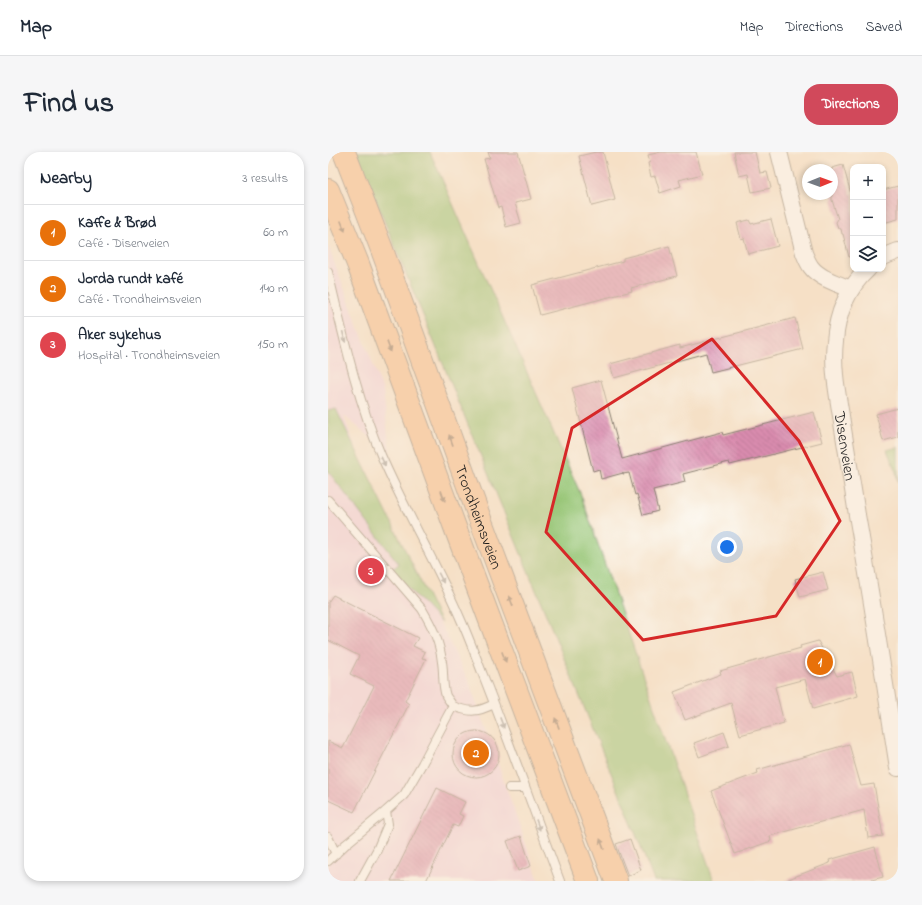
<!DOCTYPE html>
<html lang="en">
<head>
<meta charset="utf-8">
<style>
	:root { --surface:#fff; --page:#f6f6f7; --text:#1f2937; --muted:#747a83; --line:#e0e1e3; --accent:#d1495b }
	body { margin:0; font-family:"Indie Flower",sans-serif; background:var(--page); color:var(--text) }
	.controls { position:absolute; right:12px; top:12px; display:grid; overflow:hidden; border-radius:8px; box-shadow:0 2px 6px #0003 }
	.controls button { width:36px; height:36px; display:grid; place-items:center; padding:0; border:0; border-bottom:1px solid var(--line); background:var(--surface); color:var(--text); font:20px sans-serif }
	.compass { position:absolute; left:474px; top:12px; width:36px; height:36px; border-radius:50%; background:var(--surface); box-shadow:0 2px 6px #0003; rotate:89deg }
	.you { position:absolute; left:399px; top:395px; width:14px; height:14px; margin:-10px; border:3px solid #fff; border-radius:50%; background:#1a73e8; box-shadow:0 0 0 6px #1a73e833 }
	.badge { display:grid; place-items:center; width:26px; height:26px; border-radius:50%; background:var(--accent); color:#fff; font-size:13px; font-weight:700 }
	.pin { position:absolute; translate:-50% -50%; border:2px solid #fff; box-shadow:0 1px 4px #0006 }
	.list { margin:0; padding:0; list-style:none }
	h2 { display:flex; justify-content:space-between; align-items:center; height:52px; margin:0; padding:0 16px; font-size:17px }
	h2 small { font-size:13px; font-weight:400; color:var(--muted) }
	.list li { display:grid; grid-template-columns:26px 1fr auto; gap:12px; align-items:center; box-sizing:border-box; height:56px; padding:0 16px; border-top:1px solid var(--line) }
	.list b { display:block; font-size:15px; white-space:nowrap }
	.list p { margin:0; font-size:13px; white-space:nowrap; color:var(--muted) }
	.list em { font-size:13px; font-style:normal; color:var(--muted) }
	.icon { flex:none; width:22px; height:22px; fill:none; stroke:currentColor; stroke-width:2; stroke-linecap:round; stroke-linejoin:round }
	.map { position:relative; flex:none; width:570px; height:729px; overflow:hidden; border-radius:16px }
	header { display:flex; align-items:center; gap:24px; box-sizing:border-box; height:56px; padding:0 20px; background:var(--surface); border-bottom:1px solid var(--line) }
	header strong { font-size:19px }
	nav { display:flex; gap:22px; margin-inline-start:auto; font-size:14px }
	.intro { display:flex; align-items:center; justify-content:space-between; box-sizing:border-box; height:96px; padding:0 24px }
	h1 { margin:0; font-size:28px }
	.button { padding:10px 18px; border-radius:16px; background:var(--accent); color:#fff; font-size:14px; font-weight:700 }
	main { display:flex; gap:24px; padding:0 24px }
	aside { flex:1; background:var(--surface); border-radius:16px; box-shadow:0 2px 6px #0003 }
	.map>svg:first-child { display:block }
	.built { fill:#f1d0e3 }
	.green { fill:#96c574; stroke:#597048 }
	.building { fill:url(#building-back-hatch) }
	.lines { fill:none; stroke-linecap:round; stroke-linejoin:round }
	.lane-casing { stroke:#887e71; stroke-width:10 }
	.street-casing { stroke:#887e71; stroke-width:18 }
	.highway-casing { stroke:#887e71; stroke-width:24 }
	.lane { stroke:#fff; stroke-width:8 }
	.street { stroke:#fff; stroke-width:16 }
	.highway { stroke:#f9bc8a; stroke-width:22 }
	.oneway { fill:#8a6c53 }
	.oneway2 { fill:#999 }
	.marked { fill:none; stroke:#d62828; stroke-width:3; stroke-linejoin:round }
	.labels { text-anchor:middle; stroke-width:4; stroke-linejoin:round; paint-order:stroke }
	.street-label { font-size:16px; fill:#1c1c1c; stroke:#fdfcf7 }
</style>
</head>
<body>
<header>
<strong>Map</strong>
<nav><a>Map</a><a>Directions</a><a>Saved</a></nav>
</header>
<div class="intro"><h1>Find us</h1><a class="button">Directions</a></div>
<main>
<aside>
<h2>Nearby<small>3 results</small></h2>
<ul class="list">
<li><span class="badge" style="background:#e8710a">1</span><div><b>Kaffe &amp; Brød</b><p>Café · Disenveien</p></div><em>60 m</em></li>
<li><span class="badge" style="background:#e8710a">2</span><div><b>Jorda rundt kafé</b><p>Café · Trondheimsveien</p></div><em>140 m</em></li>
<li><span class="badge" style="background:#e0444e">3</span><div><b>Aker sykehus</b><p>Hospital · Trondheimsveien</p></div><em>150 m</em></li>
</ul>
</aside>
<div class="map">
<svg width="570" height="729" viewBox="0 0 570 729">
	<defs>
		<pattern id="building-back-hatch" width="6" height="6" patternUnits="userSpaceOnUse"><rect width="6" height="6" fill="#da8caf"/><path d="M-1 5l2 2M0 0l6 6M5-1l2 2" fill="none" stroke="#b0728e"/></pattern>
	</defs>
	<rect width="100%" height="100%" fill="#fdfcf7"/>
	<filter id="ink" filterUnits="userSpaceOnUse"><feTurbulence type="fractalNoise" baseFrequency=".025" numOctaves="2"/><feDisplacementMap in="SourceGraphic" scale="8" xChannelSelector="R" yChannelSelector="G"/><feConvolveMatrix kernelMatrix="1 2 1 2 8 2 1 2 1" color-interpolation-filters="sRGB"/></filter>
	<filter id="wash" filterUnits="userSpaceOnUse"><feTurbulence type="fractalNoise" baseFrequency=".012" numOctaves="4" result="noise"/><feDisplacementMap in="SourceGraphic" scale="16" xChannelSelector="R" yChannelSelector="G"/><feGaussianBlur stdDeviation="0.9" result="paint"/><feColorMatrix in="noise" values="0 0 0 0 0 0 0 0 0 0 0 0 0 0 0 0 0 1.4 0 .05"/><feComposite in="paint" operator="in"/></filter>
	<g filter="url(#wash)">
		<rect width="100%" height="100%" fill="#f5e0c6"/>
		<path class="built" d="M 0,94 L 55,239 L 62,301 L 16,264 L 32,309 L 141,530 L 211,729 L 0,729 Z"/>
		<path class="green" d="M 28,0 L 102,0 L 253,343 L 386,729 L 326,729 L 297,655 Z
			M 8,257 L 113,471 L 63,418 L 71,412 L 0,319 L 0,259 Z
			M 570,295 L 570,331 L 568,320 L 559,298 Z"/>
		<g id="blocks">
			<path class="building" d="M 160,0 L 190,0 L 203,47 L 187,51 L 193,71 L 178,75 L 173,55 L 170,56 L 156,7 L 162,6 Z
				M 268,0 L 275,0 L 287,48 L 264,54 L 251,4 Z
				M 333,0 L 368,0 L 374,22 L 351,28 L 353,34 L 332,41 L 327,24 L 323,25 L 320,11 L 322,10 L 320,3 Z
				M 406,0 L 427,0 L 432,21 L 439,20 L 443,36 L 424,40 L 420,22 L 411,24 Z
				M 515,13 L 523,42 L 525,42 L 525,104 L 521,105 L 515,82 L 514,82 L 513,77 L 510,76 L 508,70 L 510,67 L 504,48 L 504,16 Z
				M 570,34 L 570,67 L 555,71 L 555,38 Z
				M 443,67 L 450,94 L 420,102 L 416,86 L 413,87 L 409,71 L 421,68 L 423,72 Z
				M 341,94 L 349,124 L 303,136 L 304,139 L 212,163 L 204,133 L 295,109 L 295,106 Z
				M 467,166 L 475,197 L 383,220 L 378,201 L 286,226 L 282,212 L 352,193 L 352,196 Z
				M 273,228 L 294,307 L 394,280 L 395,283 L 486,260 L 494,290 L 402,313 L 401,310 L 355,322 L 357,330 L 325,338 L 330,359 L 315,363 L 309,342 L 307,343 L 301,321 L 295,322 L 295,321 L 273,327 L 271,317 L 265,319 L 244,236 Z
				M 570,256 L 570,285 L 555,289 L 548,262 Z
				M 495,420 L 500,438 L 472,445 L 467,427 Z
				M 5,443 L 90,486 L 85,494 L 97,500 L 94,506 L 98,507 L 77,549 L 81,552 L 26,660 L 0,648 L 0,589 L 15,596 L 46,534 L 22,522 L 31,504 L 0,488 L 0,450 Z
				M 490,489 L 509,524 L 524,520 L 530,544 L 485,557 L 477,527 L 447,535 L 456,571 L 412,583 L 403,551 L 357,568 L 346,540 L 393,522 L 392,519 L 473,496 L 472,494 Z
				M125 602a23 23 0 1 1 46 0a23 23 0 1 1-46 0Z
				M 396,580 L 401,594 L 371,605 L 366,591 Z
				M 521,592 L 533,634 L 546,632 L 555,684 L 540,686 L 536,658 L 442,684 L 443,689 L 407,702 L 383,639 L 430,621 L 429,618 Z
				M 109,636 L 137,650 L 131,662 L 135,664 L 130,675 L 125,673 L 98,729 L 63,729 Z
				M 193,684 L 203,714 L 190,719 L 179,689 Z
				M 302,687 L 313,718 L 300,724 L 288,692 Z
				M 547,695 L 555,725 L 540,729 L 459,729 L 458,728 L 502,711 L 501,708 Z"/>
		</g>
	</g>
	<g filter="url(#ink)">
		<use href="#blocks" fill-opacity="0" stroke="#887e71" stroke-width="1"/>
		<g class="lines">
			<defs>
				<path id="lane" d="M 0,120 C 15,182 28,244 53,303 C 77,359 109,412 133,468 C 141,486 148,505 155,523 C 182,591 206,660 232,729
					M 0,348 L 94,457 C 104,474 112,490 114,510 C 116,521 114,533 118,544 C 120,547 123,551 125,554
					M 125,554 C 142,561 150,560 166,552
					M 181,636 L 197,636
					M 0,685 L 8,702
					M 0,709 L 18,692 L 58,659 L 76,643 L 94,612 L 119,565 L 125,554
					M 32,729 L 49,698 L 60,672 L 58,659"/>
				<g id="street">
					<path d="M 451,0 L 476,101 C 478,106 480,111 483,115 C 491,126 510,132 523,137"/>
					<path d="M 555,105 L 570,99"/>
					<path id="s1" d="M 540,117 C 520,135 509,162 507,189 C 504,214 509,239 513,264 C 518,297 524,330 529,363 C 544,447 557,532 570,616"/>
				</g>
				<g id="highway">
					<path id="s2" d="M 16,0 L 53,95 L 151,364 L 288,729"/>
					<path d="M 0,38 L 30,112 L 128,378 L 260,729"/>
				</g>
			</defs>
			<use href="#lane" class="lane-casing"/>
			<use href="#street" class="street-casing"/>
			<use href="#highway" class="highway-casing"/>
			<use href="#lane" class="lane"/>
			<use href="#street" class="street"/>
			<use href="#highway" class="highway"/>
		</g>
		<defs><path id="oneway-solid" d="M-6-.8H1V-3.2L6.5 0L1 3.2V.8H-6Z"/></defs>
		<g class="oneway">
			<use href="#oneway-solid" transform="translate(15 74) rotate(68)"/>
			<use href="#oneway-solid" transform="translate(61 195) rotate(70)"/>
			<use href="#oneway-solid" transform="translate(123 288) rotate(-110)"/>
			<use href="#oneway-solid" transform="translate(115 344) rotate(70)"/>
			<use href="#oneway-solid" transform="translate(183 449) rotate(-111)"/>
			<use href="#oneway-solid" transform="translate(176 505) rotate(69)"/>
			<use href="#oneway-solid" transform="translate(229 571) rotate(-111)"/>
			<use href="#oneway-solid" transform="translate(274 692) rotate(-110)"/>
		</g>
		<g class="oneway2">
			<use href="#oneway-solid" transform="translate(16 185) rotate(76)"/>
			<use href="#oneway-solid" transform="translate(55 309) rotate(65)"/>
			<use href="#oneway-solid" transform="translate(113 426) rotate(63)"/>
			<use href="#oneway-solid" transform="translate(174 571) rotate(69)"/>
			<use href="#oneway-solid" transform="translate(210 673) rotate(70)"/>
		</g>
	</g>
	<path d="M0 0H570V729H0ZM 384,187 L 471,289 L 512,369 L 448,464 L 315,488 L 218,380 L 244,276 Z" fill="#f5e0c6" fill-opacity=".55" fill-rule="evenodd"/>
	<path class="marked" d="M 384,187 L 471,289 L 512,369 L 448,464 L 315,488 L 218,380 L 244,276 Z"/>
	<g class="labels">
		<g class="street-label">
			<text dy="6" stroke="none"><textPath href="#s1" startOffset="187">Disenveien</textPath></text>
			<text dy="6" stroke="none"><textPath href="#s2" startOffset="389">Trondheimsveien</textPath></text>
		</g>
	</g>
</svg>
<div class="controls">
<button>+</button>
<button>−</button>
<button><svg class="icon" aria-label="layers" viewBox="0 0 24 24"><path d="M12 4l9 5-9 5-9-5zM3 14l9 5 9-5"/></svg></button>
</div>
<svg class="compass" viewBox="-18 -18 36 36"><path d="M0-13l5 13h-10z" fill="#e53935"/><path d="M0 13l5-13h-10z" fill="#747a83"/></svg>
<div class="you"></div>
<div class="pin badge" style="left:492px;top:510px;background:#e8710a">1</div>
<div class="pin badge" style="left:148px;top:601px;background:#e8710a">2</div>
<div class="pin badge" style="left:43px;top:419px;background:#e0444e">3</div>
</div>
</main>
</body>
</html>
